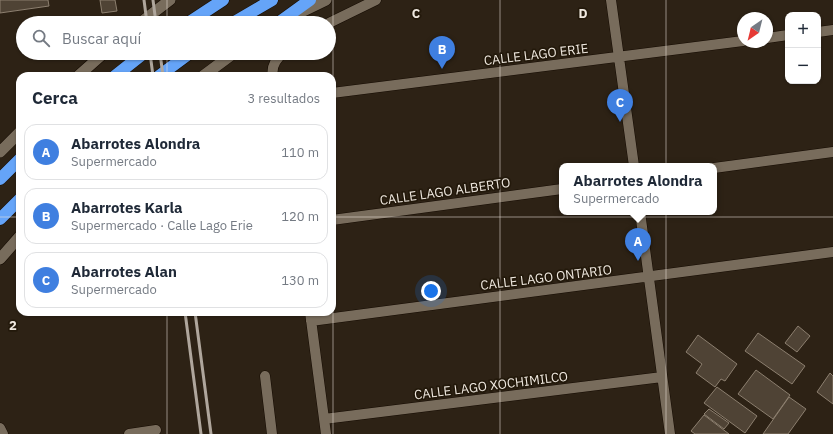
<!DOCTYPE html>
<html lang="es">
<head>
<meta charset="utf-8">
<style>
	:root { --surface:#fff; --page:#f2f2f3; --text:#1f2937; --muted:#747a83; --line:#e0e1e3; --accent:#566890 }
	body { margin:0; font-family:"IBM Plex Sans",sans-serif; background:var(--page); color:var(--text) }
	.controls { position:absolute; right:12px; top:12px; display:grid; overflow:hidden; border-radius:8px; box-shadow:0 1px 3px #0004 }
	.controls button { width:36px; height:36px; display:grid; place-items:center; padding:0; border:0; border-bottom:1px solid var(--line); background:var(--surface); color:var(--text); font:20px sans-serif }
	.compass { position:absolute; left:737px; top:12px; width:36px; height:36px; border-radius:50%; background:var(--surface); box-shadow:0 1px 3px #0004; rotate:215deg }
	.you { position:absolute; left:431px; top:291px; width:14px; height:14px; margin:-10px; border:3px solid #fff; border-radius:50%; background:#1a73e8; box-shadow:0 0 0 6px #1a73e833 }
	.badge { display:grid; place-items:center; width:26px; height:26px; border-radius:50%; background:var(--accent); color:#fff; font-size:13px; font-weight:700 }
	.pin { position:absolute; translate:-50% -33px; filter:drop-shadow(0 1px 2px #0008) }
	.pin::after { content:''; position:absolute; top:21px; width:14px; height:12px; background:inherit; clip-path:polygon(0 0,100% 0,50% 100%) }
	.popup { position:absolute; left:559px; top:163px; width:158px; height:52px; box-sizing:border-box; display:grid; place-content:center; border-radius:8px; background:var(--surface); filter:drop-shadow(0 1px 3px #0005); font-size:13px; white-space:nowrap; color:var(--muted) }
	.popup b { font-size:15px; color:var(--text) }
	.popup::after { content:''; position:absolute; left:50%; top:100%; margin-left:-8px; border:8px solid transparent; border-top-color:var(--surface) }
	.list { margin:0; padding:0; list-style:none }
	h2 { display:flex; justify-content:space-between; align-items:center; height:52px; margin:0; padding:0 16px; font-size:17px }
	h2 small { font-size:13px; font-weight:400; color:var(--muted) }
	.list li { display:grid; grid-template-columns:26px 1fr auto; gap:12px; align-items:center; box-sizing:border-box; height:56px; margin:0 8px 8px; padding:0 8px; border:1px solid var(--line); border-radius:12px }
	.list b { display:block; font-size:15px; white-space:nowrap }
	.list p { margin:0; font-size:13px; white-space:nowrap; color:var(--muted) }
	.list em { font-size:13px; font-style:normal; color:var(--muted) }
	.icon { flex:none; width:22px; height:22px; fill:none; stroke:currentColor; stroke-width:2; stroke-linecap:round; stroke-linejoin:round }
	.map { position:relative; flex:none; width:833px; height:434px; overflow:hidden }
	.search { position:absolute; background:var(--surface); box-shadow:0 1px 3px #0004; left:16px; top:16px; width:320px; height:44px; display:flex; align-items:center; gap:10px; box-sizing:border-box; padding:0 14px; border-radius:22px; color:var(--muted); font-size:15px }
	.panel { position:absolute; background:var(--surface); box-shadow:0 1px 3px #0004; left:16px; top:72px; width:320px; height:244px; border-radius:12px }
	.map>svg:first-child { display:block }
	.building { fill:#4f4335; stroke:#8c7f6f }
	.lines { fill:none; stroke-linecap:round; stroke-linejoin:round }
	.minor-casing { stroke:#150b02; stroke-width:11 }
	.secondary-casing { stroke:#150b02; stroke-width:12 }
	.motorway-casing { stroke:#150b02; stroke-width:13 }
	.minor { stroke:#786c5c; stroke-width:10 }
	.secondary { stroke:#786c5c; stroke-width:11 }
	.motorway { stroke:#65a4f8; stroke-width:12 }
	.rail { stroke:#afa69c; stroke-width:3 }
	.grid { fill:none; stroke:#efe8df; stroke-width:1; stroke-opacity:0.55 }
	.labels { text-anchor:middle; stroke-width:3.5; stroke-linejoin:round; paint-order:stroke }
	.street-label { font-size:13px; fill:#efe8df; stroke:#23190b }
	.grid-label { font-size:13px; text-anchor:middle; font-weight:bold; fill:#efe8df; stroke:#23190b; stroke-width:3.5; stroke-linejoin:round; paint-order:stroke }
</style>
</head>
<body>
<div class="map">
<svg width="833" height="434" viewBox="0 0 833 434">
	<rect width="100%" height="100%" fill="#2d2215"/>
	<path class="building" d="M 0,0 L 48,0 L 49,6 L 0,13 Z
		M 100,0 L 115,0 L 117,11 L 102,13 Z
		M 798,326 L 810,336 L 797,352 L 785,343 Z
		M 758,333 L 805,366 L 792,384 L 745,351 Z
		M 698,335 L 737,364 L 725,381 L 721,379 L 715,387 L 696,373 L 702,364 L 686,352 Z
		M 756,370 L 790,395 L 773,419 L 738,394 Z
		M 830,373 L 833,376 L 833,404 L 817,392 Z
		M 717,387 L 757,416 L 745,433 L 704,403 Z
		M 789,397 L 806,409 L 788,434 L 763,434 Z
		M 709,409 L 729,423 L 724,429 L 704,414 Z
		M 704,415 L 729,434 L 695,434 L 691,431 Z"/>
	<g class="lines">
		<defs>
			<path id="minor" d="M 611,0 L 634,166
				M 329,23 L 376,0
				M 818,32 L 833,30
				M 767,38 L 788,35
				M 273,76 C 271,67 276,59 283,53
				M 332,93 L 743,41
				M 714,168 L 833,152
				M 640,212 L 670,434
				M 332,220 L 562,189
				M 310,312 L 326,434
				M 311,321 L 833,252
				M 265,376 L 272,434
				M 324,419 L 662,377
				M 0,428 L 3,434
				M 129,434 L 156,430"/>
			<path id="secondary" d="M 295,15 L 326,0
				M 140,23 L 170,0
				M 78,76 L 104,53
				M 203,76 L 234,53
				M 0,152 L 20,132
				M 0,259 L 20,236"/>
			<path id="motorway" d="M 188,23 L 223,0
				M 233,23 L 272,0
				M 278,23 L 310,0
				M 115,76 L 144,53
				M 159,76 L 190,53
				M 0,179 L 20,159
				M 0,219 L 20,199"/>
		</defs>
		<use href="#minor" class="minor-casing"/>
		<use href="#secondary" class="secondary-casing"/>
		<use href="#motorway" class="motorway-casing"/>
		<use href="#minor" class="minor"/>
		<use href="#secondary" class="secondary"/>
		<use href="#motorway" class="motorway"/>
		<path class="rail" d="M 144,0 L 147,23
			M 153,0 L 156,23
			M 150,53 L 153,76
			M 160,53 L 163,76
			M 185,312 L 201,434
			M 195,312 L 211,434"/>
	</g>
	<path class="grid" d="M 167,0 L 167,23M 333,0 L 333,434M 500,0 L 500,434M 666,0 L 666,434M 167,53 L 167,76M 0,217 L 20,217M 332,217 L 833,217M 167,312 L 167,434"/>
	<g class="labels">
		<g class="street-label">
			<text transform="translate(536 54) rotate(-7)" y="5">CALLE LAGO ERIE</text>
			<text transform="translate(445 191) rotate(-8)" y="5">CALLE LAGO ALBERTO</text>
			<text transform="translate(546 277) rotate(-7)" y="5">CALLE LAGO ONTARIO</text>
			<text transform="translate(491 385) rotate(-7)" y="5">CALLE LAGO XOCHIMILCO</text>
		</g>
	</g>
	<g class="grid-label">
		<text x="416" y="18">C</text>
		<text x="583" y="18">D</text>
		<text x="13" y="330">2</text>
	</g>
</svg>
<div class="controls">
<button>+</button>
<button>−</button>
</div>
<svg class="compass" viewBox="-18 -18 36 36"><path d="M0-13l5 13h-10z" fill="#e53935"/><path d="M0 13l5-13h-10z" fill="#747a83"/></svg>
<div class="you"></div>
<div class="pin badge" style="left:638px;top:261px;background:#3f7fe0">A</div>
<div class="popup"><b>Abarrotes Alondra</b>Supermercado</div>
<div class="pin badge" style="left:442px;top:69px;background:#3f7fe0">B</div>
<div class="pin badge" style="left:620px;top:122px;background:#3f7fe0">C</div>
<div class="search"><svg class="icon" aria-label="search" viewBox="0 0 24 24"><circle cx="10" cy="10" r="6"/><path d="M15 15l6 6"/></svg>Buscar aquí</div>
<section class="panel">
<h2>Cerca<small>3 resultados</small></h2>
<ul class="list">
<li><span class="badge" style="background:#3f7fe0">A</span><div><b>Abarrotes Alondra</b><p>Supermercado</p></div><em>110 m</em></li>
<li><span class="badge" style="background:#3f7fe0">B</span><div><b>Abarrotes Karla</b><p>Supermercado · Calle Lago Erie</p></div><em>120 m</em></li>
<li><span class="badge" style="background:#3f7fe0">C</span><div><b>Abarrotes Alan</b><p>Supermercado</p></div><em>130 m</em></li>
</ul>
</section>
</div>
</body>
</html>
